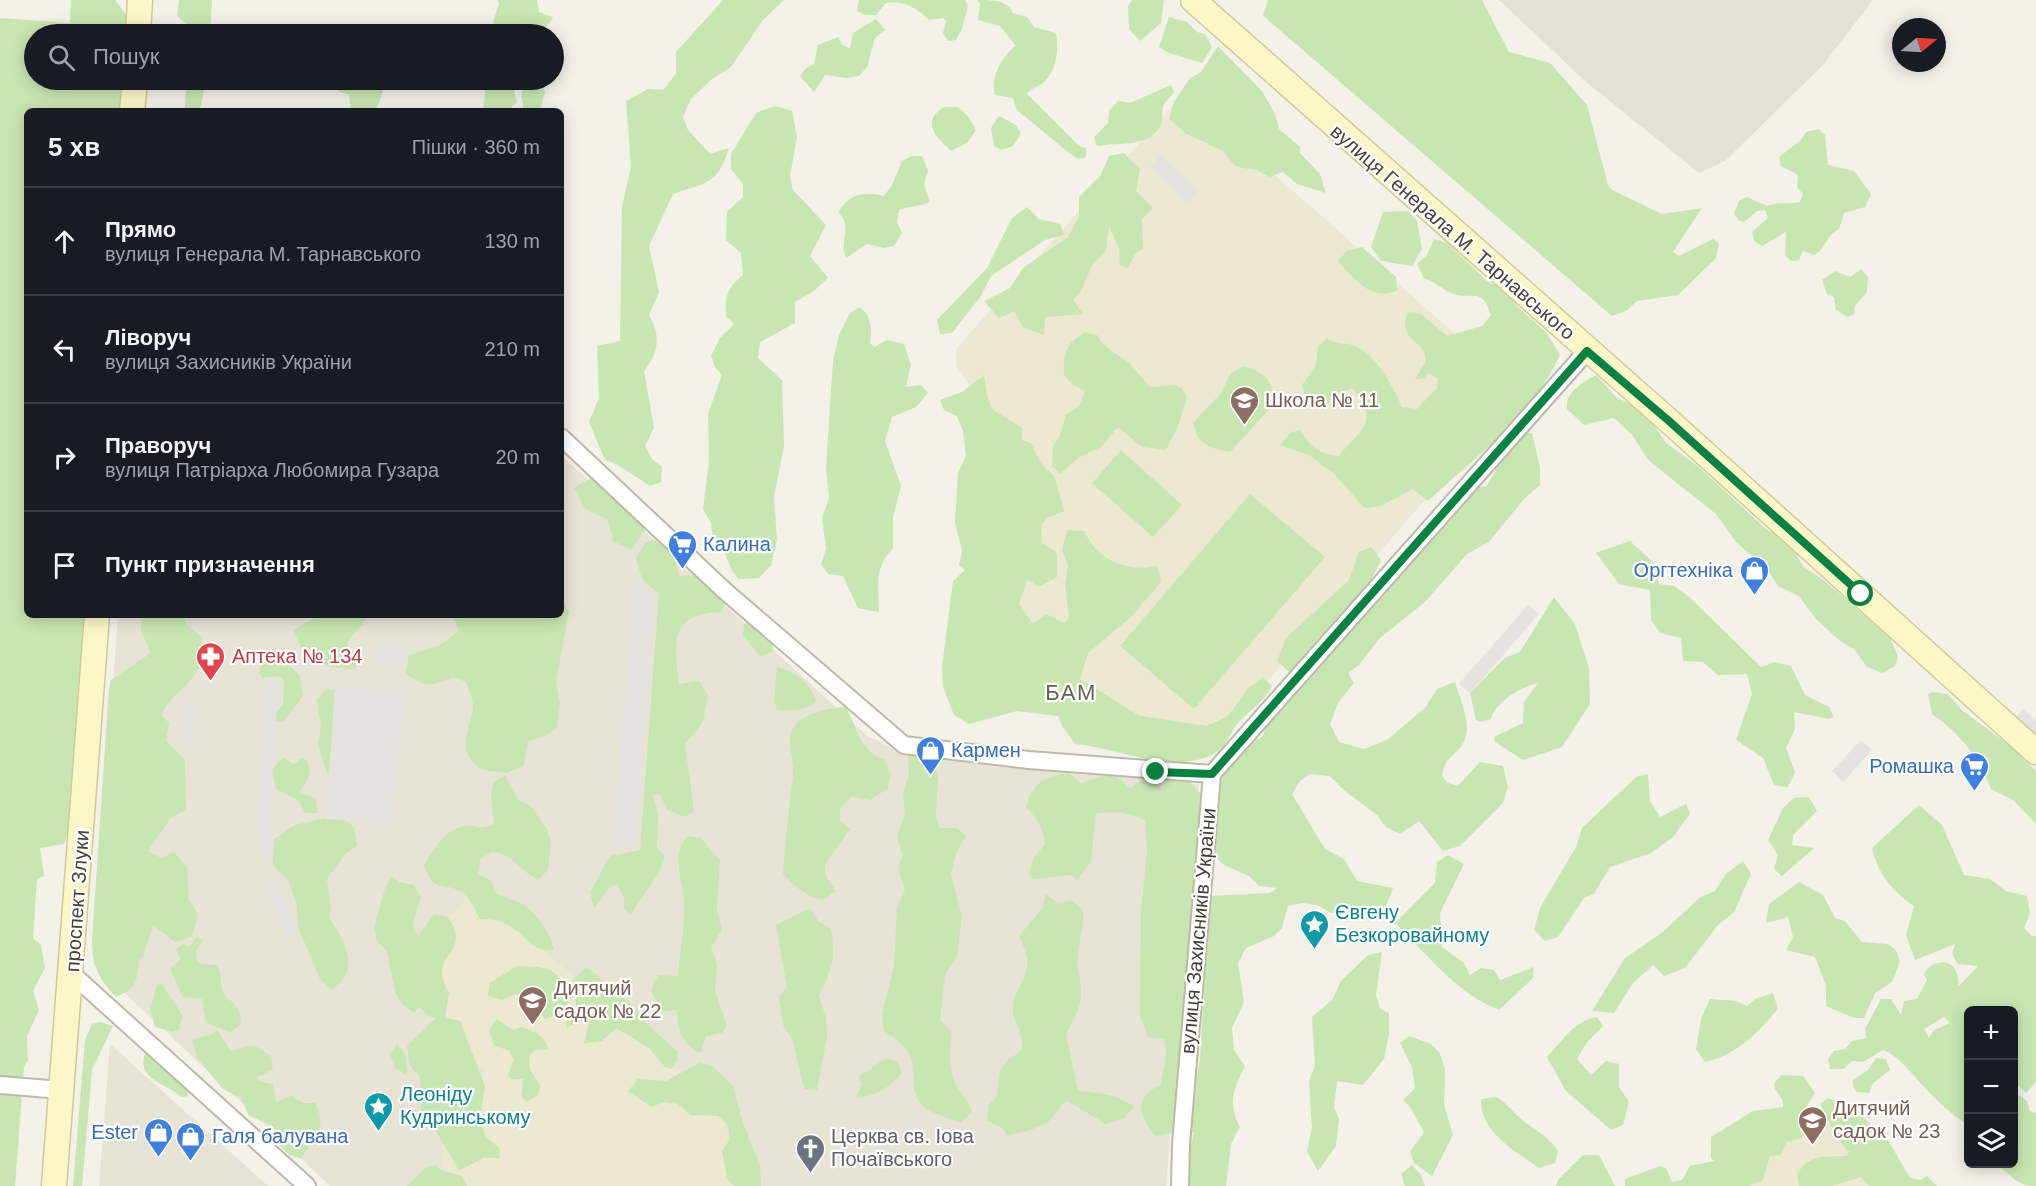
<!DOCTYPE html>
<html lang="uk">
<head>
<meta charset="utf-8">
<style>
	:root { --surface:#171b24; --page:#242831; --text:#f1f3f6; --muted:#9ea1a6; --line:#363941 }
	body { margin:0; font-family:Arial,sans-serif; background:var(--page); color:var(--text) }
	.controls { position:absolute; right:18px; bottom:18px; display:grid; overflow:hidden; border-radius:9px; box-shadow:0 3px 15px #0003 }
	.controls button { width:54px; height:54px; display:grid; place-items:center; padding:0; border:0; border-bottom:2px solid var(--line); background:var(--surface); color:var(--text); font:30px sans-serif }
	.compass { position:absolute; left:1892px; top:18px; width:54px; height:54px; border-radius:50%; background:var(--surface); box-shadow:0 3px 15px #0003; rotate:72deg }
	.stop { position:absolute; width:18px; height:18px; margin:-14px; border:4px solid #0b8043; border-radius:50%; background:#fff }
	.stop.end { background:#0b8043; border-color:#fff; box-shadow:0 2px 6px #0008 }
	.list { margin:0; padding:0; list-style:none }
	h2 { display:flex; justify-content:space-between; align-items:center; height:78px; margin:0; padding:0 24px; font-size:26px }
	h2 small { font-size:20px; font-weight:400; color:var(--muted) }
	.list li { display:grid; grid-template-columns:39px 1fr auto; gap:18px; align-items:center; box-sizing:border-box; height:108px; padding:0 24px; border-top:2px solid var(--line) }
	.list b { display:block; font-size:22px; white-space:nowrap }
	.list p { margin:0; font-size:20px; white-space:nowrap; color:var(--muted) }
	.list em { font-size:20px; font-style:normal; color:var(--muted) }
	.icon { flex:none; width:33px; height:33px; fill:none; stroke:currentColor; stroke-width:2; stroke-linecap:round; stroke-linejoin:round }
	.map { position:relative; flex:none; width:2036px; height:1186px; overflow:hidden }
	.search { position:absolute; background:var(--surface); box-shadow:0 3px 15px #0003; left:24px; top:24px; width:540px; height:66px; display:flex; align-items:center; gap:15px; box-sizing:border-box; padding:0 21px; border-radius:33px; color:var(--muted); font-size:22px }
	.panel { position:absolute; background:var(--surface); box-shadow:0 3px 15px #0003; left:24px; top:108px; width:540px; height:510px; border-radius:9px }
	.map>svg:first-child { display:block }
	.residential { fill:#e7e4d6 }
	.industrial { fill:#e3e0d9 }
	.education { fill:#ece8d2 }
	.green { fill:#c8e6b2; fill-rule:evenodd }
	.parking { fill:#e4e3df }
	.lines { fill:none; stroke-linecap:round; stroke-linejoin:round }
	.minor-casing { stroke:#bebaaa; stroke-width:20 }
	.secondary-casing { stroke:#d2ca99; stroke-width:27 }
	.minor { stroke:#fff; stroke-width:16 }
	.secondary { stroke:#fdf7c8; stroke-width:24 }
	.route { stroke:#0b8043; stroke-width:8 }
	.labels { text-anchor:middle; stroke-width:4.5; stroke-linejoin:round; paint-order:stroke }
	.street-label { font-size:20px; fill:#464237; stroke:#fff }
	.education-label { font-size:20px; fill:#785e54; stroke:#fff; text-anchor:start }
	.shop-label { font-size:20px; fill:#366cbe; stroke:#fff; text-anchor:start }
	.health-label { font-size:20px; fill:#be3a42; stroke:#fff; text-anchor:start }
	.culture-label { font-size:20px; fill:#0d838f; stroke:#fff; text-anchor:start }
	.worship-label { font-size:20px; fill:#5b616d; stroke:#fff; text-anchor:start }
	.quarter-label { font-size:22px; letter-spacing:1.5px; fill:#69614e; stroke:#fff }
</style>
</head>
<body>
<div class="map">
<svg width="2036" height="1186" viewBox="0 0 2036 1186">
	<rect width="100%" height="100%" fill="#f3f1e8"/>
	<path class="residential" d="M 561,455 L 866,735 L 906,755 L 1199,784 L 1166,1186 L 330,1186 L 93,963 L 118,615 L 561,615 Z
		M 110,1044 L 268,1186 L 99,1186 Z"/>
	<path class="industrial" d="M 1499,0 L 1873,0 L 1822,66 L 1725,161 L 1699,173 L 1585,81 Z"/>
	<path class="education" d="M 1183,94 L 1520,391 L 1217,739 L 998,704 L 1021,460 L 956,365 L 956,349 Z
		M 476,889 L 724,1111 L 737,1186 L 440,1186 L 446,1118 L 485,1072 L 391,978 Z
		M 1811,1105 L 1903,1186 L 1722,1186 Z"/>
	<path class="green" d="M 71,0 L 115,0 L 127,16 L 128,34 L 34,34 L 34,80 L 126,80 L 125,111 L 27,111 L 27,615 L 90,615 L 74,749 L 71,822 L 64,844 L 40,848 L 44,876 L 37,879 L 33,938 L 41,945 L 45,968 L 33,991 L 39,1010 L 27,1036 L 28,1060 L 24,1067 L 15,1186 L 0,1186 L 0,18 L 70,23 Z
		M 179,0 L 212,0 L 210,34 L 191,34 L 190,27 L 177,16 Z
		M 498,0 L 537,0 L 539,12 L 553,17 C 542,38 526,35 505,34 L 493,22 L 499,4 Z
		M 723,0 L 784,0 L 763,20 L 731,67 L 712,79 L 691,99 L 683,117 L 688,130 L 710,154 L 729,148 C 717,186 707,182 673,194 L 649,246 L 659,292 L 649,315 C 661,336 659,352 644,371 L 654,428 L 645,446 L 652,459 L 662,467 L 661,482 L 650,486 L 618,465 L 605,460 L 589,422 L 599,398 L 597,346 L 620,341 L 622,207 L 631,167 L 626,101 L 648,89 L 663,90 L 676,74 L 676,52 Z
		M 859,0 L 965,0 L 968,6 L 962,29 L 956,40 L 948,41 L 943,33 L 946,21 L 943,18 L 929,20 C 916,8 904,0 886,3 L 876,15 L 865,15 L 857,11 Z
		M 977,0 C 992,0 1008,0 1013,13 L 1027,17 L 1034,27 L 1056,33 C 1059,49 1057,71 1043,83 C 1037,88 1032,87 1027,94 L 1079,146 L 1086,148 L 1086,157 L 1078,159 L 1069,153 L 1017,110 L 1013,98 L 995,95 C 990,79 1002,55 1016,46 L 1000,26 L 978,20 L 980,4 Z
		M 1132,0 L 1164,0 L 1161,23 L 1140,41 L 1129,29 L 1128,6 Z
		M 1268,0 L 1482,0 L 1509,52 L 1550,63 L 1587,105 L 1608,185 L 1612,190 L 1662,214 L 1702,208 L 1673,252 L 1679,256 L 1713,239 L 1719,244 L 1716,258 L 1678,295 L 1637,301 L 1626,311 L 1612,316 L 1268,20 L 1263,15 Z
		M 1169,17 L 1187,22 L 1197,32 L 1205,34 L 1212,47 L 1202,63 L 1169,53 L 1159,47 Z
		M 876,19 L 885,30 L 875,38 L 867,67 L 859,76 L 847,78 L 825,75 L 814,92 L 800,76 L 806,68 L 814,64 L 818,45 L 838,37 L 842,45 L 850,48 L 853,33 Z
		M 360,27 L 383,30 L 384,34 L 359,34 Z
		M 1218,46 L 1262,91 L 1275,114 L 1279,129 L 1300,147 L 1300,153 L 1320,174 L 1326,193 L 1297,184 L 1283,172 L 1269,177 L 1257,170 L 1236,167 L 1223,151 L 1185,133 L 1169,119 L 1174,102 L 1190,78 L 1201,72 Z
		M 175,80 L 206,80 L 201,106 L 197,111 L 185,108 L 186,82 L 175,82 Z
		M 333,80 L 387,80 L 376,111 L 351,111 L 349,95 L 338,91 Z
		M 491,80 L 517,80 L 513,87 L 517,102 L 508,111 L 483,111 L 486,84 Z
		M 525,84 L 543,85 L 545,93 L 540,110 L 542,111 L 524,111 L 521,95 Z
		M 1171,85 L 1174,92 C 1171,96 1165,102 1163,107 C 1161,113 1164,120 1161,125 C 1149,148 1119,142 1097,146 L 1094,137 L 1108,123 L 1109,111 L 1118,101 L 1130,103 Z
		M 775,106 L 792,111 L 797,137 L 790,176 L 793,190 L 826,225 L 810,256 L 828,278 L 814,291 L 795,302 L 795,323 L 760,342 L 758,358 L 782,380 L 784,446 L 774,497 L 777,540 L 771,565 L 759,578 L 739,579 L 732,571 L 725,554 L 713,538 L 711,523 L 703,509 L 709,461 L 708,414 L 722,375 L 715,367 L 711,356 L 720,338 L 734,324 L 726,316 C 725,296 727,288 743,275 L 741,253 L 726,240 L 727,212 L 743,197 L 743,184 L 731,169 L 731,154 L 756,113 Z
		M 944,107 L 958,107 L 968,116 L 976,130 L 967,143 L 951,151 C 936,137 920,122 944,107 Z
		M 999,116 L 1016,125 L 1021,134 L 1013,146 L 1001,150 L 994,146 L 991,128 Z
		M 1819,129 L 1825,135 L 1828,165 L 1854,171 L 1871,194 L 1865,207 L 1844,213 L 1839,229 C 1824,237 1827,248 1814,255 L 1803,251 L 1799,260 L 1791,261 L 1785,255 L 1786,232 L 1762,246 L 1754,241 L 1752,232 L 1768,218 L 1765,210 L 1757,211 L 1744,222 L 1739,221 L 1734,213 L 1739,201 L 1747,197 L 1767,206 C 1779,201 1788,205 1800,202 L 1803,194 L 1797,187 L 1798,175 L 1781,166 L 1779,157 L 1801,140 L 1806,132 Z
		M 1124,153 L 1140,169 L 1136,191 L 1153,208 L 1142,219 L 1143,248 L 1135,254 L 1128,268 L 1120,265 L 1119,248 L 1109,226 L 1106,251 L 1092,265 L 1081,291 L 1073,300 L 1083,314 L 1045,317 L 1044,335 L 1024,328 L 1014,311 L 999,318 L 984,301 L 1010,288 L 1023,268 L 1068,237 L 1079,217 L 1079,197 L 1100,176 L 1109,156 Z
		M 912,156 L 922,156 L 928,171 L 924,184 L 930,202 C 918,208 910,205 899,210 L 897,222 L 902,233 L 894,246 L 883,248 L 867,244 L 846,258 C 838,241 854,227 838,212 C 850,194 863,191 884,196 L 892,185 L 902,161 Z
		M 1027,207 L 1039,219 L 1060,224 L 1064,235 L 1045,240 L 991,276 L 981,296 L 952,333 L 940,334 L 937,320 L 987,268 L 1012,218 Z
		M 1408,211 L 1417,221 L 1422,249 L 1412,266 L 1381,261 L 1371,247 L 1383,212 Z
		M 1434,239 L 1447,243 L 1487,281 L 1505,290 L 1517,306 L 1546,332 L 1560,355 C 1534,414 1474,458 1428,501 L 1413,489 L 1381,506 L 1365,508 L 1334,474 L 1309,455 L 1280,445 L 1290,433 L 1300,430 C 1311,447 1319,454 1339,456 C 1361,428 1381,423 1353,388 L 1341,392 L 1322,408 L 1308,406 L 1302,385 L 1316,365 L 1318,346 L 1327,338 C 1341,346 1341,342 1353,345 C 1375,352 1394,388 1402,407 L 1417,409 L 1437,388 L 1438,378 L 1428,373 L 1424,378 L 1415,379 C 1418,374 1423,367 1425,362 C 1430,341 1395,342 1408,312 L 1420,313 L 1447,336 L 1482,326 L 1491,315 C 1482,286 1473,300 1454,294 C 1446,292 1435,282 1424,278 L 1417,264 L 1427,255 Z
		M 1362,247 L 1396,277 L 1397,290 C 1374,303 1353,279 1338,261 L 1347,251 Z
		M 1861,269 L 1868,277 L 1867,292 L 1855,306 L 1854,314 L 1848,317 L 1836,310 L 1834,297 L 1827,294 L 1822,280 L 1835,271 L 1850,277 Z
		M 860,307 C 872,316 872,330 870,343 L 874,347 L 887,340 L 904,344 L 911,365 L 906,387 L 921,385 L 928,393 L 916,407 L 892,417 L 885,441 L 901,486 L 893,517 L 893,548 C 873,570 879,584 879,612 L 858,608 L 843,576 L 828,574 L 821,564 L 826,549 L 822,518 L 829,498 L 826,468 L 833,361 L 839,335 L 850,313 Z
		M 1084,333 L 1097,335 C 1107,352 1117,352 1130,364 C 1137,371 1143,380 1150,387 L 1174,385 L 1182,388 L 1187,398 L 1177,429 L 1166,450 L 1142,447 L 1118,427 L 1101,447 L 1078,458 L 1060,474 L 1052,466 L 1053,446 L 1060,436 L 1066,415 L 1079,406 L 1085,391 L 1072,384 L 1064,375 C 1063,356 1066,342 1084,333 Z
		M 1243,366 C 1268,373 1271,380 1274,404 L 1230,452 C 1208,447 1199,446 1193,423 L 1221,393 L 1231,373 Z
		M 984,375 L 987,397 L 993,410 L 1022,428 L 1022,440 L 1031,443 L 1041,463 L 1055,477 L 1064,511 L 1047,518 L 1041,525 L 1042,543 L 1057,553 L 1057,577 L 1038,587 L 1028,579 L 1019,603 L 1033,624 L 1046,614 L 1065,623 L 1069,618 L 1065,584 L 1068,565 L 1062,550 L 1067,530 L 1084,531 C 1088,538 1092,546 1098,551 C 1112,565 1139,572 1157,565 L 1161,582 L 1130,618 L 1088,653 L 1080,679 L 1140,716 L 1207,726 L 1228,716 L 1247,690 L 1263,677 L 1272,686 C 1259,708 1248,710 1235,727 C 1229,735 1227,746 1217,752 C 1176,777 1119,748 1075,744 L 1062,726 L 1058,716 L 1017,711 L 969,724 L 954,715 L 943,687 L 942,667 L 953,581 L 965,570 L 959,565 L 962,550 L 955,523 L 958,473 L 966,456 L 963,431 L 957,416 L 944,410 L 940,400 L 962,392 Z
		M 1596,375 L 1617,398 L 1643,409 L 1666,443 L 1700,468 L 1767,530 L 1795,543 L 1798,558 L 1804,567 L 1826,582 L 1890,638 L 1898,657 L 1895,666 L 1882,673 L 1867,667 L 1854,649 L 1840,641 L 1816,619 L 1799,596 L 1779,587 L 1767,569 L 1736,542 L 1716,514 L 1648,460 L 1633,436 L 1614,418 L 1584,425 L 1567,409 C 1565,391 1583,383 1596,375 Z
		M 1517,431 L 1532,433 L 1540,467 L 1540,485 L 1524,499 L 1489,542 L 1467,554 L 1425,602 L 1380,638 L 1359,665 L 1348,673 L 1354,683 L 1338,703 L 1330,724 L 1339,742 L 1364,749 L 1387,740 L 1425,708 L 1437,689 L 1455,682 C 1461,703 1476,731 1459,749 C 1448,761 1445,759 1442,776 L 1448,783 L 1458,786 L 1480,762 L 1503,766 L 1508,787 L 1503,803 L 1460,846 L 1443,851 L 1419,821 L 1400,834 L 1386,827 L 1377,815 L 1346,792 L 1330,776 L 1310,774 L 1300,781 L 1292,794 L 1325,849 L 1344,859 L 1357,881 L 1393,888 L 1385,909 L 1369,921 L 1355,910 L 1331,913 L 1317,905 L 1303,903 L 1288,906 L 1282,928 L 1274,936 L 1246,948 L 1238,963 L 1244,1002 L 1232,1028 L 1234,1050 L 1245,1066 C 1234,1088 1227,1104 1240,1127 L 1231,1144 L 1226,1186 L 1187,1186 L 1187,1162 L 1194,1133 L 1185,1127 L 1171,1133 L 1155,1136 C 1139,1116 1132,1096 1161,1085 C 1162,1068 1170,1056 1164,1039 L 1148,1037 L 1140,1015 L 1141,911 L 1147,850 L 1145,820 C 1127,813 1115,810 1096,814 L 1091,862 L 1077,880 L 1072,875 L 1034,879 L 1028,874 L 1034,858 L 1045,844 C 1044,830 1037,817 1026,808 C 1031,783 1046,776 1069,773 L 1081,783 L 1113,773 L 1130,788 L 1146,777 L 1164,789 L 1167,781 L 1188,780 L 1204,797 L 1193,1093 L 1200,1060 L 1209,896 L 1270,893 L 1277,888 L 1259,886 L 1249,876 L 1224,865 L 1210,852 L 1215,800 L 1231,755 L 1263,736 L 1266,725 L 1303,678 L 1289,672 L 1277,661 L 1286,638 L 1349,580 L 1359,552 L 1371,547 L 1381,560 L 1371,581 L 1390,583 L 1473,489 L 1487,486 Z
		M 1121,450 L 1182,505 L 1153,537 L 1092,483 Z
		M 594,476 C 635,484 632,488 647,526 L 632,550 L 613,541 L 608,520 L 585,509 L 574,488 Z
		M 1250,494 L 1325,557 L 1194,709 L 1120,646 Z
		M 654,540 C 670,549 677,557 679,576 C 701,573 714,581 731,594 L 721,612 C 669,614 674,643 679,684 L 699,681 L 708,695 L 703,722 L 685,744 L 694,811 L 685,817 L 667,810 L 660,795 L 653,795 L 658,813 L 657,849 L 665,855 C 663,872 641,897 631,914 L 624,909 L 624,898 L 618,884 L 610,887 L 594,909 L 590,892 L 610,856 L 640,850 L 659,594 L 642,579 L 636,558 L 645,543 Z
		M 1630,541 L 1655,564 L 1659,584 L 1674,586 L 1687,595 L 1761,667 L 1775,662 L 1791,666 L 1805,695 L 1829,707 L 1834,717 L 1829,719 L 1794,712 L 1795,729 L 1786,748 L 1795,772 L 1788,787 L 1774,785 L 1763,758 L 1736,740 L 1752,694 L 1747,674 L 1718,675 L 1703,662 L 1683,661 L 1681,638 L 1660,633 L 1651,620 L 1650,590 L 1619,584 L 1596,553 Z
		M 1554,597 L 1575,624 L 1589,668 L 1590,704 L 1562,747 L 1523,760 L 1495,742 L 1494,737 L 1523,723 L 1524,702 L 1538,683 C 1521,687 1495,702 1491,719 L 1481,722 L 1476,720 L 1470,693 L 1505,658 L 1520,652 Z
		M 561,600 L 569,611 L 556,682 L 560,704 L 557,728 L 544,737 L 528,741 L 524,765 L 507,773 L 482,770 C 452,748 472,731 473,705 C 473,698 468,688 466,682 L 453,677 C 431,687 426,687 405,674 L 409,655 L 440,645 L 459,631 L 453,615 L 561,615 Z
		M 142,615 L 184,615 L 187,625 L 202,637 C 202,645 204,658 200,666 C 191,687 171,694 161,715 L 169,723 L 166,741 L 185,760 L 186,809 L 170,819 L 148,851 L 161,858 L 174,852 L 187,867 L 189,899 L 198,914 L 192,937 L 175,942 L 153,925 L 143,957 L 139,960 C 137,982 137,988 116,997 C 98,979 92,964 92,940 L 109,688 L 111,680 L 151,653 L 141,632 Z
		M 318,615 L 369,615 L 347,643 L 357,668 C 327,671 302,661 294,630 Z
		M 752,621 L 758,633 L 770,637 L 774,651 L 760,656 L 743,636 L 744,624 Z
		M 282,657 L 300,676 L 303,696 L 283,722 L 277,721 L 274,715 L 283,705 L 284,681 L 279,676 L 263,678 L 259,673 C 261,661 271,658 282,657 Z
		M 777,667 C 796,671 811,684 816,702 C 804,711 793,711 777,710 L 774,700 Z
		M 326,689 L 335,690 L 339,696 L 333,777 L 327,774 L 318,744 L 321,726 L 317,700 Z
		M 1931,692 L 1947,694 L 1963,711 L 2014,749 L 2036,771 L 2036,824 L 2013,800 L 1991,789 C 1979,758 1960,733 1932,714 L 1928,694 Z
		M 846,707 C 856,726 861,753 884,759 L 891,774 L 888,788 L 871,800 L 851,797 L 840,808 L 840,820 L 850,829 L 825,865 L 826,877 L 836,891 L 825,899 C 806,898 796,887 783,874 C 785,841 789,809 793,776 C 795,762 786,742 792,730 C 800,713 830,708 846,707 Z
		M 933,745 L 938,779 L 936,816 L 940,828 L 957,828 L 966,836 L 956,853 L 951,874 L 962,916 L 957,956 L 945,975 L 940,1020 L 952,1032 C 950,1050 947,1072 958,1088 C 964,1097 969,1102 972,1113 L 961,1122 C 886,1103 931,1078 903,1045 C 898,1040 889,1035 884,1031 L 882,1014 L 894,966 L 897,907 L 905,891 L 898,868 L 903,856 L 897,837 L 905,813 L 903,793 L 909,774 L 908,751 Z
		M 283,757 L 293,764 L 303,758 L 308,762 L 310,775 L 300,792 L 316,799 L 317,813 L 305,813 L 299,801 L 276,789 L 272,770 Z
		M 1648,774 L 1650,801 L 1660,817 L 1686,804 L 1690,814 L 1673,837 L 1651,853 L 1610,867 L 1594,894 L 1584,898 L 1558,937 L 1545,941 L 1534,930 L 1540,908 L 1576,847 L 1582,828 L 1636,777 Z
		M 505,775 L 518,800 L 530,805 L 547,829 L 551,842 L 548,870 L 538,880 C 518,870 515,854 491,852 L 480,860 L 478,874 L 491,881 L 497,894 C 505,898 517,900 524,905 C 538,916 551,933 554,950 C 528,951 529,937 509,925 C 500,920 490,919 480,919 C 475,911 471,899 464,894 C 445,879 435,897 424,865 C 434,850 444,828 466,826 C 479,824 477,831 494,824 L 491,796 L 493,783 Z
		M 1809,797 L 1817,811 L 1793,835 L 1792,845 L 1814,848 L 1782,876 L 1774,869 L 1778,855 L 1768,840 L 1783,808 L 1794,798 Z
		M 1919,805 L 1942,825 L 1964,875 L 1990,879 L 2006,891 L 2027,896 L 2030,913 L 2024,928 L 2032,936 L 2036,936 L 2036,1082 L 2026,1093 L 2014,1081 L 2014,1010 L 1968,1010 L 1968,1125 C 1952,1115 1938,1102 1925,1088 C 1912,1075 1901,1057 1883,1050 L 1863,1062 L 1852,1061 L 1844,1069 L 1830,1069 L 1828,1059 L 1834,1051 L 1845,1049 L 1852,1041 L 1866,1038 L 1865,1029 L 1881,999 L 1891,999 L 1901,1015 L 1904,1001 L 1917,999 L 1927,980 L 1924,975 C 1928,962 1949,956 1956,971 C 1958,975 1958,982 1959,986 L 1978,966 L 1958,964 L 1952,954 L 1955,944 L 1915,960 L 1906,935 L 1914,906 C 1893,892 1878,874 1872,848 ZM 1944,1017 L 1950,1023 L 1934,1030 L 1929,1038 L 1924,1029 Z
		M 339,815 L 354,827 L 357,846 L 346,853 L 327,879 L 331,910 L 329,918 C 340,933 355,957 345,976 C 343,981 335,986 332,990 L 320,979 L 298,927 L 297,906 L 289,881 L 273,865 L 274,839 L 295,825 Z
		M 687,836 L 701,838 L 720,860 L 717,909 L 722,930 L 711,947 L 717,964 L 715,991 L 727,1026 L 722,1033 L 706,1036 L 701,1053 C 683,1046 675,1028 678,1010 L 662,1011 L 651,991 L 658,975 L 678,976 C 680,952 685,926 684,902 C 683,878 670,857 687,836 Z
		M 1448,855 L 1464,864 L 1440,913 L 1442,947 L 1464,963 L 1470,975 L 1481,968 L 1494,970 L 1500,980 L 1534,967 L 1533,978 L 1499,1010 C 1456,993 1428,955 1395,923 L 1435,883 L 1437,862 Z
		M 1743,861 L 1751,874 L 1734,912 L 1717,926 L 1685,968 L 1664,976 L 1653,965 L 1633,983 L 1614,1013 L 1592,1011 L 1625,958 L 1663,932 L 1699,898 L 1715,891 L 1726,874 Z
		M 392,876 L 400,882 L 413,885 L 421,896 L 413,924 L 418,936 L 434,914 L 448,917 C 474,957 425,951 449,993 L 445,1018 L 460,1021 L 485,1086 L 480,1116 L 485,1136 L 500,1149 L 499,1158 L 483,1158 L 459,1171 L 439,1136 L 426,1122 L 421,1112 L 420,1077 L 410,1066 L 407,1046 L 436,1018 L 429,1016 L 419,1007 L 414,1013 L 402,1004 L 395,992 L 387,951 L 377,941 L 374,928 L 385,888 Z
		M 1799,882 L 1823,895 L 1835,918 L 1845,921 L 1862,942 L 1888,944 L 1896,950 L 1900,961 L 1892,982 L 1875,993 L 1864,1018 L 1854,1018 L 1826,1006 L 1826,986 L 1815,957 L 1786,950 L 1793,937 L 1788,917 L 1766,923 L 1769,904 Z
		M 1046,894 L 1058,903 L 1072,901 L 1083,910 C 1084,930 1079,938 1078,956 C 1076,970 1082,981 1081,994 C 1081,1009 1073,1021 1066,1034 L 1078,1091 C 1100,1093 1115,1094 1134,1106 L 1124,1118 L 1106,1124 L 1067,1101 C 1058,1106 1056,1116 1048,1122 C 1037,1129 1020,1133 1007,1135 L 1003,1129 L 987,1120 L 989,1105 L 997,1096 L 1000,1071 L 1008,1060 L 1021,1051 C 1025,1028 1014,1029 1013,1011 C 1011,992 1030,978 1027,958 C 1026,951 1022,943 1019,936 L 1042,909 Z
		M 810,908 L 819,922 L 831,928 C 836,959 833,967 819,995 L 826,1018 L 827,1037 L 817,1090 L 804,1089 L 793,1041 L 783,1025 L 779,997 L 787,987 L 776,925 Z
		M 197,937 L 203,940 L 196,951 L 197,963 L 216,965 C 222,972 220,979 222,988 C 226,1004 240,998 241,1024 L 230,1032 L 206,1023 L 202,999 L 182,997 L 170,968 L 180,960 L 176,949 L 183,944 L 189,947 Z
		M 1382,952 L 1376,995 L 1380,1009 L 1389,1013 L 1389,1034 L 1384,1059 L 1363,1085 L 1337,1081 L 1334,1107 L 1339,1119 L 1336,1146 L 1318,1171 L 1307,1151 L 1312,1128 L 1309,1081 L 1315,1066 L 1312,1017 L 1332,1000 L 1341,981 L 1368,955 Z
		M 517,966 C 549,967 557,967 571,997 L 565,1011 L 545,1019 L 528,998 L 514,994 L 502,1000 L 488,996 L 490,983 Z
		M 586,968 L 595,973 L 611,990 L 630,1002 L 646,1023 L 677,1051 L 678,1060 L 672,1069 L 665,1067 L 649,1048 L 616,1028 L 602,1041 L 584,1043 L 589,1023 L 582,1021 L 566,1028 L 567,1020 L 576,1011 L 576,994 L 572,980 Z
		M 162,984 L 183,1016 L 179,1029 L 173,1032 L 155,1027 L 150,1010 L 157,985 Z
		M 1773,993 L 1778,1009 C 1757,1033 1737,1055 1705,1062 L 1696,1049 L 1701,1019 L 1710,999 L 1736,1001 L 1747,1006 L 1755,999 Z
		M 1597,1017 L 1603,1026 L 1587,1042 L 1577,1059 L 1591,1075 L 1606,1061 L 1619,1064 L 1619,1087 L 1629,1102 L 1623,1125 L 1611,1130 L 1566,1091 L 1547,1057 C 1562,1042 1574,1020 1597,1017 Z
		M 496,1019 L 514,1030 L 521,1027 C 533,1031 545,1035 548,1049 L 536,1050 L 529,1055 L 530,1069 L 540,1086 L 538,1095 L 527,1102 L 521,1097 L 523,1079 L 511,1079 L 508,1074 L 514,1060 L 509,1051 L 494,1045 L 489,1030 Z
		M 100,1022 L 113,1026 L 92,1070 L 82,1186 L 73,1186 L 85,1040 L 92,1024 Z
		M 217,1030 L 231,1051 L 254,1045 L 271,1056 L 273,1069 L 256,1078 L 261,1082 L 273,1084 L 276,1102 L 292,1095 L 303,1103 L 316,1103 C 327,1130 316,1137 301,1158 C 282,1156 278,1141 273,1126 L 249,1116 L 241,1098 L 223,1089 L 197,1058 L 192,1039 L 211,1035 Z
		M 1409,1036 L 1431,1044 L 1439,1052 L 1445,1069 L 1444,1105 L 1453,1135 L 1432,1176 L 1414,1163 L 1410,1152 L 1424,1132 L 1410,1107 L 1403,1100 L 1415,1088 L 1412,1067 L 1400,1043 Z
		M 397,1043 L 406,1056 L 407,1075 L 395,1068 L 390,1055 Z
		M 147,1048 L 187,1083 L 188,1096 L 182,1097 C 163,1081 133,1080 147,1048 Z
		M 886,1058 L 897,1061 L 902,1073 C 889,1088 875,1097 855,1098 L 862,1085 L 859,1077 Z
		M 1876,1058 L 1886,1059 L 1890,1070 L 1873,1083 L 1869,1093 L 1857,1092 L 1853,1086 L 1853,1080 L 1868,1070 Z
		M 699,1063 L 712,1066 L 733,1086 L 744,1126 L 760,1164 L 761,1186 L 734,1186 L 727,1178 L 722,1151 L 730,1139 L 728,1125 L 718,1116 L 690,1115 L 678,1104 L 664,1102 L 651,1107 L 628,1091 L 638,1079 L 666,1081 Z
		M 1782,1075 L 1803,1076 L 1815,1093 L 1807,1105 L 1809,1125 L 1802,1138 L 1787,1142 L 1780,1155 L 1770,1156 L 1763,1180 L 1748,1186 L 1625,1186 L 1625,1179 L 1660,1166 L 1666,1168 L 1672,1182 L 1682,1180 L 1690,1166 L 1714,1161 L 1711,1158 L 1711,1137 L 1753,1111 L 1783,1107 L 1783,1101 L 1775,1089 L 1774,1083 Z
		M 2019,1095 L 2027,1101 L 2030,1111 L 2036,1113 L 2036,1186 C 2015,1186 2011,1173 1995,1164 L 2014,1164 L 2014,1096 Z
		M 1497,1097 C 1509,1105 1516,1116 1526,1123 C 1539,1133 1549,1137 1558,1151 L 1555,1163 L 1539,1168 C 1517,1152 1479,1132 1481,1099 Z
		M 1828,1098 L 1837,1101 L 1868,1121 L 1879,1135 L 1888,1140 L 1910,1178 L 1921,1180 L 1927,1176 L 1937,1186 L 1869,1186 L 1861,1177 L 1832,1186 L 1799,1186 L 1797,1174 C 1811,1153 1825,1157 1847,1156 L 1849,1152 L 1836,1137 L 1820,1104 Z
		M 1583,1155 L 1599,1155 L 1615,1186 L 1556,1186 L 1558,1180 Z
		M 437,1165 L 441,1170 L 462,1176 L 467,1186 L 407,1186 L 425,1168 Z
		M 1412,1165 L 1421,1175 L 1425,1186 L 1405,1186 L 1401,1174 Z"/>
	<path class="parking" d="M 1161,155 L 1198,191 L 1187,203 L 1150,167 Z
		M 635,578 L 654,598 L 636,844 L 613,847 Z
		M 1528,605 L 1539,614 L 1470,693 L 1459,684 Z
		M 379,643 L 407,647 L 405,664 L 377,660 Z
		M 267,679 L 279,680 L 269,817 L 272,859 L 261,860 L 257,816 Z
		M 335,686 L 396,691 L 403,699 L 393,824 L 326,819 Z
		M 184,702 L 194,703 L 191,743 L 182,742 Z
		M 2023,709 L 2036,721 L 2036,741 L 2013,720 Z
		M 1861,740 L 1872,750 L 1843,782 L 1832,771 Z
		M 280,886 L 297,933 L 287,937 L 269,890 Z"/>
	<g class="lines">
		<defs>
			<path id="minor" d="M 561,437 L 725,591 L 904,745 L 1029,760 L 1212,774
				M 71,973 L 307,1186
				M 0,1085 L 61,1090
				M 1180,1186 L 1181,1144 L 1212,774 L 1587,351"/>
			<path id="secondary" d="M 1193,0 L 1669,421 L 2036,752
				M 138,34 L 140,0
				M 132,111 L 135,80
				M 54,1186 L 97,615"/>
		</defs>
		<use href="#minor" class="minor-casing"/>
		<use href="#secondary" class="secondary-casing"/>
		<use href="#minor" class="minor"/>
		<use href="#secondary" class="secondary"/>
	</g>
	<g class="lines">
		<path class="route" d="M 1156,772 L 1212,774 L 1587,351 L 1669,421 L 1861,594"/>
	</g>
	<defs>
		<symbol id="school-pin" viewBox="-11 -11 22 30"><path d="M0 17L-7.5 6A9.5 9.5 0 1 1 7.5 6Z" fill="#8d6e63" stroke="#fff"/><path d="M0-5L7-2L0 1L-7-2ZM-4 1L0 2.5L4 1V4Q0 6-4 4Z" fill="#fff"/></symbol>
		<symbol id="supermarket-pin" viewBox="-11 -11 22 30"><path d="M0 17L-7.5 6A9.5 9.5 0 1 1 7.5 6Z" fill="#3f7fe0" stroke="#fff"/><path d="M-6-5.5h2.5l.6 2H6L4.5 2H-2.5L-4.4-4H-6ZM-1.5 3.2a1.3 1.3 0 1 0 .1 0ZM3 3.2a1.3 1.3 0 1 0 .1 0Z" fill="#fff"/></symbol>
		<symbol id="shop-pin" viewBox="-11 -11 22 30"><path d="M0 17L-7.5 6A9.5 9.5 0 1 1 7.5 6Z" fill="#3f7fe0" stroke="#fff"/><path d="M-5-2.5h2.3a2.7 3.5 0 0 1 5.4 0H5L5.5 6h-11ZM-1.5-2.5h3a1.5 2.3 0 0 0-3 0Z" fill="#fff"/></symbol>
		<symbol id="pharmacy-pin" viewBox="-11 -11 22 30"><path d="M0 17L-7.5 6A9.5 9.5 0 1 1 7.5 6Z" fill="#e0444e" stroke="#fff"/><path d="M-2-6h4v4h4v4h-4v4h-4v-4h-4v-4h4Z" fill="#fff"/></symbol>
		<symbol id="sight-pin" viewBox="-11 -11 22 30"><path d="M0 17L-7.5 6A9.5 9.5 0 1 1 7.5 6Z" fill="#0f9aa8" stroke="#fff"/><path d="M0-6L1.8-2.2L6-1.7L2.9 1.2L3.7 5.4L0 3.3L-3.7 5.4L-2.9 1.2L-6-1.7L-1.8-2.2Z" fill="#fff"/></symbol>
		<symbol id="church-pin" viewBox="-11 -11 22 30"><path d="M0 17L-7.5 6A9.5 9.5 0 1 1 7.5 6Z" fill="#6b7280" stroke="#fff"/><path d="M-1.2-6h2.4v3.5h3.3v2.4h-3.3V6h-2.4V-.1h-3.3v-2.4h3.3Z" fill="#fff"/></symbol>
	</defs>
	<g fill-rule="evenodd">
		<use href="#school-pin" x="1228" y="384" width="33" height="45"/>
		<use href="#supermarket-pin" x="666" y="528" width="33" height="45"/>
		<use href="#shop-pin" x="1738" y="554" width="33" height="45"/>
		<use href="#pharmacy-pin" x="194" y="640" width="33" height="45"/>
		<use href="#shop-pin" x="914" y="734" width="33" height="45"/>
		<use href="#supermarket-pin" x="1958" y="750" width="33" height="45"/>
		<use href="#sight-pin" x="1298" y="908" width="33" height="45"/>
		<use href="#school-pin" x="516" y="984" width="33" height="45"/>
		<use href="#sight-pin" x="362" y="1090" width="33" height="45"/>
		<use href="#school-pin" x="1796" y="1104" width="33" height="45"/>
		<use href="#shop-pin" x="142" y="1116" width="33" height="45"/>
		<use href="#shop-pin" x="174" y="1120" width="33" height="45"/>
		<use href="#church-pin" x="794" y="1132" width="33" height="45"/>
	</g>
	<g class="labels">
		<g class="street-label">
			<text transform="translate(1453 232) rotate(41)" y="7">вулиця Генерала М. Тарнавського</text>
			<text transform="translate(77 901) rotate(-86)" y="7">проспект Злуки</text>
			<text transform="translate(1198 931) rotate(-85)" y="7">вулиця Захисників України</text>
		</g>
		<g class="education-label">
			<text x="1265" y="407">Школа № 11</text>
			<text x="554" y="995">Дитячий<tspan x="554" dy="23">садок № 22</tspan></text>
			<text x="1833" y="1115">Дитячий<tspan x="1833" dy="23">садок № 23</tspan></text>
		</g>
		<g class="shop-label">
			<text x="703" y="551">Калина</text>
			<text x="1733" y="577" text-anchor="end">Оргтехніка</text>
			<text x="951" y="757">Кармен</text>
			<text x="1954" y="773" text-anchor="end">Ромашка</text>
			<text x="138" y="1139" text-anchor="end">Ester</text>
			<text x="212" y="1143">Галя балувана</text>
		</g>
		<g class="health-label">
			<text x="232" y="663">Аптека № 134</text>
		</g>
		<g class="culture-label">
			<text x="1335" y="919">Євгену<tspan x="1335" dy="23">Безкоровайному</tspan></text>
			<text x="400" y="1101">Леоніду<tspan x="400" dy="23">Кудринському</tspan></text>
		</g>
		<g class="worship-label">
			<text x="831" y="1143">Церква св. Іова<tspan x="831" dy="23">Почаївського</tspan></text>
		</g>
		<g class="quarter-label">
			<text x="1071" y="700">БАМ</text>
		</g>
	</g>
</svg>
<div class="controls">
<button>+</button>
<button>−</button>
<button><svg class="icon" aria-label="layers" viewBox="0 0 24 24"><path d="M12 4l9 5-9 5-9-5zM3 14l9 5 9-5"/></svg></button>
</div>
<svg class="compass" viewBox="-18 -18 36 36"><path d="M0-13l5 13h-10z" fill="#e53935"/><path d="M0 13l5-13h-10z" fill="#9ea1a6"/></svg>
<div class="stop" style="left:1861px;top:594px"></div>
<div class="stop end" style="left:1156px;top:772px"></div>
<div class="search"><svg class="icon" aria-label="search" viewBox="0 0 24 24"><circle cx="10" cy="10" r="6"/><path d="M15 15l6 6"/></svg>Пошук</div>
<section class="panel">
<h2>5 хв<small>Пішки · 360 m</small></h2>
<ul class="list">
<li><svg class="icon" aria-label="ahead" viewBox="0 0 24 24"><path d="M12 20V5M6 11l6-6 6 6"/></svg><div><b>Прямо</b><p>вулиця Генерала М. Тарнавського</p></div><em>130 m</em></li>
<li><svg class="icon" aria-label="left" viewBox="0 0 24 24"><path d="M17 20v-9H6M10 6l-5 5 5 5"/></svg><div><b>Ліворуч</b><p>вулиця Захисників України</p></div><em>210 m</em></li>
<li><svg class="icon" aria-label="right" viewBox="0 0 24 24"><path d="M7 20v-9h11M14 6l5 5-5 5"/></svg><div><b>Праворуч</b><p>вулиця Патріарха Любомира Гузара</p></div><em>20 m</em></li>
<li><svg class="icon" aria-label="arrive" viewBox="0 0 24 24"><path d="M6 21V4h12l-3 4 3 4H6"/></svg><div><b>Пункт призначення</b></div></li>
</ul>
</section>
</div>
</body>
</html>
